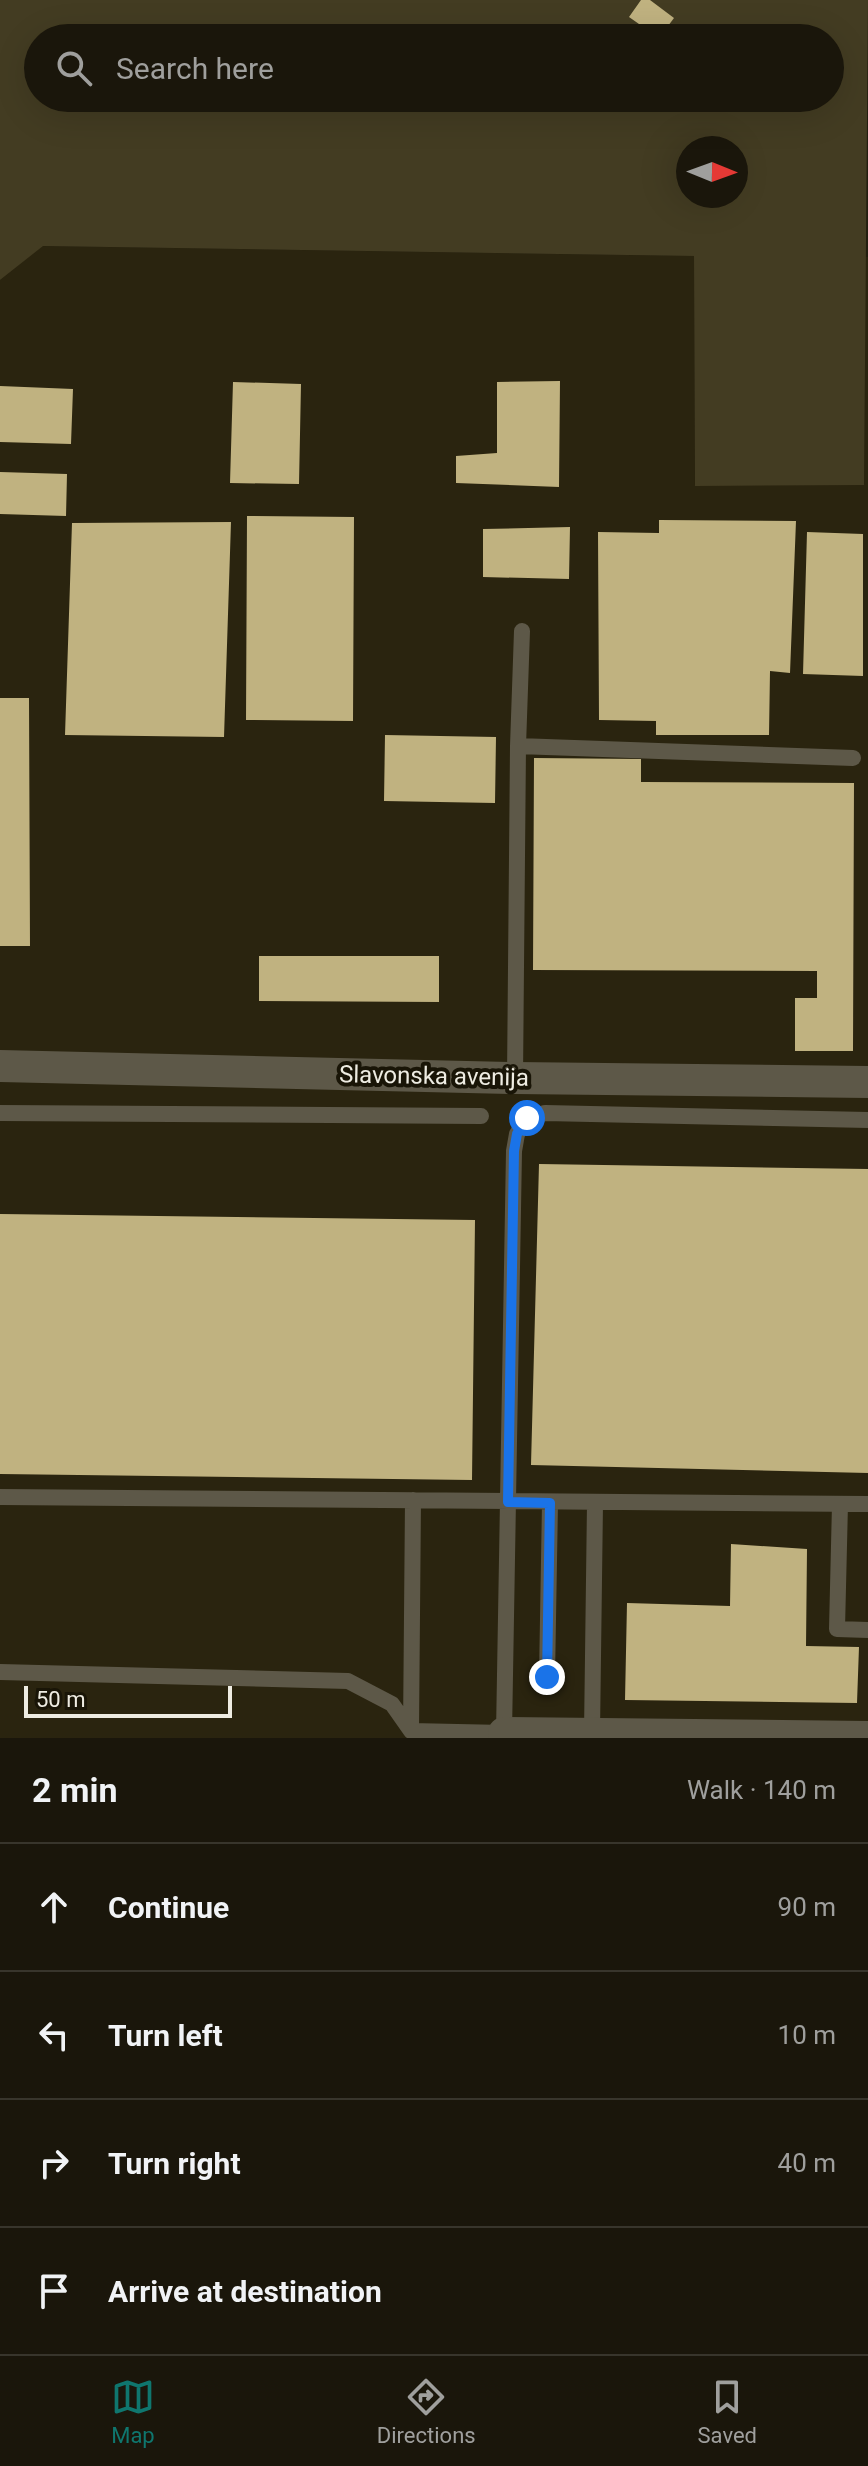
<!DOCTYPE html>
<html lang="en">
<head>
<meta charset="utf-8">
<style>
	:root { --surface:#1a160b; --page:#272319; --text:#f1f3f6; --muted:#9f9f9d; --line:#38352c; --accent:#0f766e }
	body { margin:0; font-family:Roboto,sans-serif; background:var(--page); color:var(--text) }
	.compass { position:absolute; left:676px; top:136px; width:72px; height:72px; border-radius:50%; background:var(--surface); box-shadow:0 8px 32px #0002; rotate:91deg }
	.scale { position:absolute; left:24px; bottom:20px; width:208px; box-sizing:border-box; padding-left:8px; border:4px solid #eeece2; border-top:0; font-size:22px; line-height:28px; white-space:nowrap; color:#eeece2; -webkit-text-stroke:6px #191507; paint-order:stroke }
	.stop { position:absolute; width:24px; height:24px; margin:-18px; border:6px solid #1a73e8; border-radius:50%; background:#fff }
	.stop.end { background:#1a73e8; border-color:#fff; box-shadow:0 2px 8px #0008 }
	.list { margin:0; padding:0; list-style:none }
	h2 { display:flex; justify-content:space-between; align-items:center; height:104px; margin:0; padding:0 32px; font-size:34px }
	h2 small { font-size:26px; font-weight:400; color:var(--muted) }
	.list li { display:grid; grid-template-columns:52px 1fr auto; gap:24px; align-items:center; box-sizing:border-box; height:128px; padding:0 32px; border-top:2px solid var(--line) }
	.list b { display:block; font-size:30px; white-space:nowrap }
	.list em { font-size:26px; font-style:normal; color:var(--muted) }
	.icon { flex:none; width:44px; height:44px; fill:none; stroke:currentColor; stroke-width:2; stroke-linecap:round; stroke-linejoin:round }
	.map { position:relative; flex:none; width:868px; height:1738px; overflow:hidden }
	.search { position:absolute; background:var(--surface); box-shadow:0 8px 32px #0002; left:24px; right:24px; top:24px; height:88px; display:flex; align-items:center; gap:20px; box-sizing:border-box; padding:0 28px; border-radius:44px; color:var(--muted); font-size:30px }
	.sheet { height:616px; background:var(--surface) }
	nav { display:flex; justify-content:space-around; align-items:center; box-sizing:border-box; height:112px; border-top:2px solid var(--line); background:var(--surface); font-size:22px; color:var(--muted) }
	nav a { display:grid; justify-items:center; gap:4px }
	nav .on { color:var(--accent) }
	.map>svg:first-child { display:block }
	.built { fill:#2a240f }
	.green { fill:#433c22; fill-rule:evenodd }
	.building { fill:#c0b280 }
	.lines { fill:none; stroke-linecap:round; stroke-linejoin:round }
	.service { stroke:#5d5848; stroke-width:16 }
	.minor { stroke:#5d5848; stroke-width:32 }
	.route { stroke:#1a73e8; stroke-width:10 }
	.labels { text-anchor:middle; stroke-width:8; stroke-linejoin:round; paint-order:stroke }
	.street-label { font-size:24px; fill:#eeece2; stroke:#191507 }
</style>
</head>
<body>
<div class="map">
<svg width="868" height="1738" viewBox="0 0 868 1738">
	<rect width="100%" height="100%" fill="#221e0f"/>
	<path class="built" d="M 42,246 L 694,256 L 695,485 L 864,485 L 865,257 L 868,257 L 868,1738 L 0,1738 L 0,280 Z"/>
	<path class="green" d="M 0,0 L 868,0 L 864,485 L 695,486 L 694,256 L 43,246 L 0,280 ZM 38,38 L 830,38 L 830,98 L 38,98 ZM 688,148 L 736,148 L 736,196 L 688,196 Z"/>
	<path class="building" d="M 641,0 L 650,0 L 674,18 L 659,38 L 629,17 Z
		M 560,381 L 559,487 L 456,483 L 456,456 L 497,453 L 497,382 Z
		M 233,382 L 301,384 L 299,484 L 230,483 Z
		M 0,386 L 73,389 L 71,444 L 0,442 Z
		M 0,472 L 67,474 L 66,516 L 0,514 Z
		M 247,516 L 354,517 L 353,721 L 246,720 Z
		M 659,520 L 796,521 L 790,673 L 770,671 L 769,735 L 656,735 L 656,721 L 599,720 L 598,532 L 659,533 Z
		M 231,522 L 224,737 L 65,735 L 72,523 Z
		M 570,527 L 569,579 L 483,577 L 483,529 Z
		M 807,532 L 863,534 L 863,676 L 803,674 Z
		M 0,698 L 29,698 L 30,946 L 0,946 Z
		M 385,735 L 496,737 L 495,803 L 384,801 Z
		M 534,758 L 641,759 L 641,782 L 854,783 L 853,1051 L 795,1051 L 795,998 L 817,998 L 817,971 L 533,970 Z
		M 259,956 L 439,956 L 439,1002 L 259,1001 Z
		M 539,1164 L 868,1169 L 868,1473 L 531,1465 Z
		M 0,1214 L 475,1220 L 472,1480 L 0,1474 Z
		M 731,1544 L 807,1549 L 806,1646 L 859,1647 L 857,1703 L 625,1700 L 627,1603 L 730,1606 Z"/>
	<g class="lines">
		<path class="service" d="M 518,746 L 853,758
			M 515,1078 L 518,746 L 522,631
			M 0,1113 L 481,1116
			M 0,1497 L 868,1504
			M 840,1504 L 837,1629 L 868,1630
			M 0,1672 L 348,1681 L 392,1704 L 411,1731 L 504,1733 L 514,1151 L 517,1134 L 527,1118 L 545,1113 L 868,1120
			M 547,1677 L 550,1503
			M 411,1731 L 413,1500
			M 592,1733 L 595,1503"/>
		<path class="minor" d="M 0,1066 L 515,1078 L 868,1082
			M 504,1733 L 868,1737"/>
	</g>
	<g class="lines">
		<path class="route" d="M 527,1118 L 517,1134 L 514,1151 L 508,1502 L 550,1503 L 547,1677"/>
	</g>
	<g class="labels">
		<g class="street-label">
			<text transform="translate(434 1076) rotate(1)" y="8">Slavonska avenija</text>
		</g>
	</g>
</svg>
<svg class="compass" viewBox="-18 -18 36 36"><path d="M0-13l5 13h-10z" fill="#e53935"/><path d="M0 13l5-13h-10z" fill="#9f9f9d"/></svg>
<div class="scale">50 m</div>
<div class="stop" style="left:527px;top:1118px"></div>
<div class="stop end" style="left:547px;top:1677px"></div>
<div class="search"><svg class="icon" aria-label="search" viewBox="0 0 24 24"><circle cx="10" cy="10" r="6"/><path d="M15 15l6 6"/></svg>Search here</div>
</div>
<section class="sheet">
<h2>2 min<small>Walk · 140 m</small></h2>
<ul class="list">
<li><svg class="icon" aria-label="ahead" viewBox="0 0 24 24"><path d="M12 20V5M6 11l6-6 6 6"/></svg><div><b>Continue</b></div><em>90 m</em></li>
<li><svg class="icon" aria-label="left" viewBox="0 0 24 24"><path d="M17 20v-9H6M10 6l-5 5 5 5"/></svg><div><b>Turn left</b></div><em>10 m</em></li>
<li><svg class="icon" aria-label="right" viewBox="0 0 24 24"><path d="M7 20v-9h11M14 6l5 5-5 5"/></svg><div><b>Turn right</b></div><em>40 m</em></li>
<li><svg class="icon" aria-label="arrive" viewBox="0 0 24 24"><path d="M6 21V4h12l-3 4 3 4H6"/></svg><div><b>Arrive at destination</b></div></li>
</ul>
</section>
<nav>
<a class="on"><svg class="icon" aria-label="map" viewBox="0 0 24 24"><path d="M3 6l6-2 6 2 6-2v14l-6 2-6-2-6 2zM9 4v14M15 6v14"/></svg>Map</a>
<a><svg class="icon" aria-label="directions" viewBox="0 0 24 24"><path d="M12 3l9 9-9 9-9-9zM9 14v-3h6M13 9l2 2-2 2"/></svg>Directions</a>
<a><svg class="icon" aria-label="saved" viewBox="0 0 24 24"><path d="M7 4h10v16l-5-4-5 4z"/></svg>Saved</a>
</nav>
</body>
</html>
